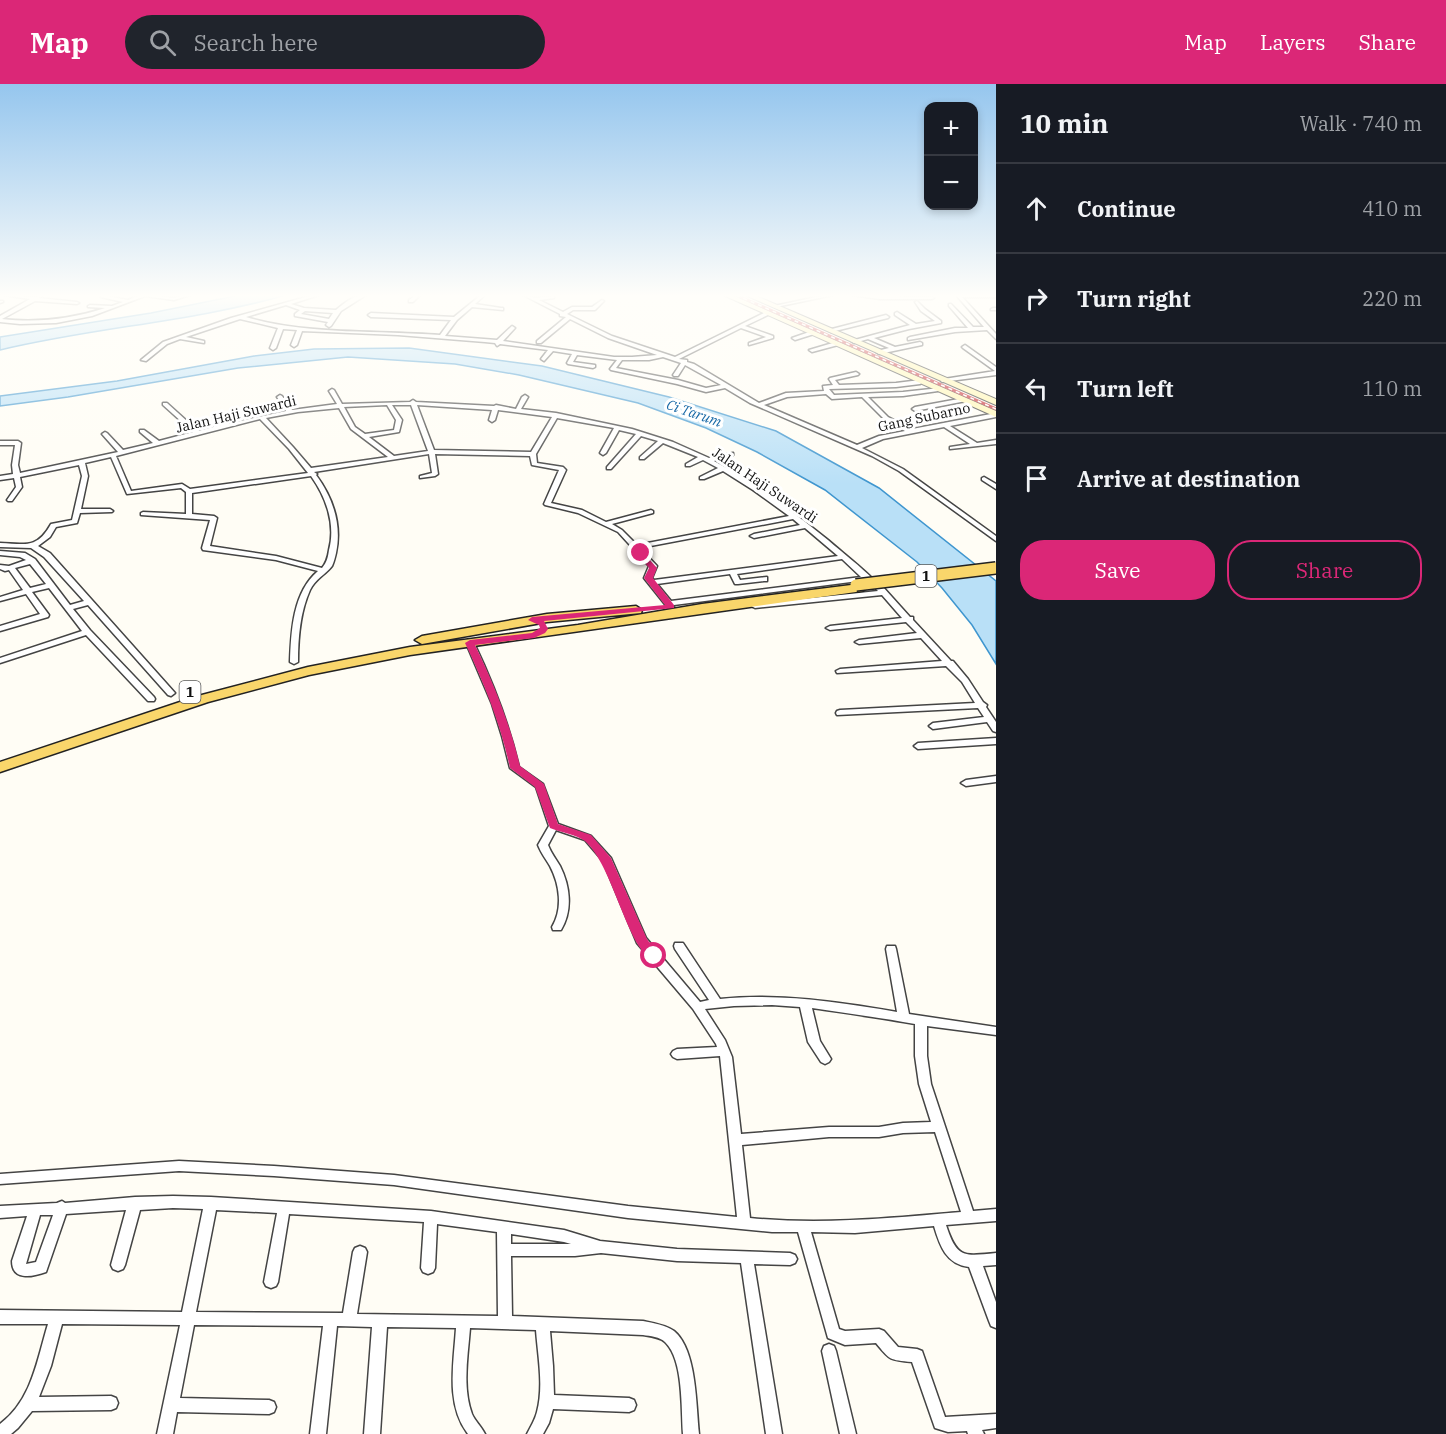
<!DOCTYPE html>
<html lang="en">
<head>
<meta charset="utf-8">
<style>
	:root { --surface:#171b24; --page:#20242c; --text:#f1f3f6; --muted:#9ea1a6; --line:#363941; --accent:#db2777 }
	body { margin:0; font-family:"IBM Plex Serif",serif; background:var(--page); color:var(--text) }
	.controls { position:absolute; right:18px; top:18px; display:grid; overflow:hidden; border-radius:12px; box-shadow:0 3px 9px #0003 }
	.controls button { width:54px; height:54px; display:grid; place-items:center; padding:0; border:0; border-bottom:2px solid var(--line); background:var(--surface); color:var(--text); font:30px sans-serif }
	.stop { position:absolute; width:18px; height:18px; margin:-14px; border:4px solid #db2777; border-radius:50%; background:#fff }
	.stop.end { background:#db2777; border-color:#fff; box-shadow:0 2px 6px #0008 }
	.list { margin:0; padding:0; list-style:none }
	h2 { display:flex; justify-content:space-between; align-items:center; height:78px; margin:0; padding:0 24px; font-size:26px }
	h2 small { font-size:20px; font-weight:400; color:var(--muted) }
	.list li { display:grid; grid-template-columns:39px 1fr auto; gap:18px; align-items:center; box-sizing:border-box; height:90px; padding:0 24px; border-top:2px solid var(--line) }
	.list b { display:block; font-size:22px; white-space:nowrap }
	.list em { font-size:20px; font-style:normal; color:var(--muted) }
	.actions { display:flex; gap:12px; padding:18px 24px }
	.actions a { flex:1; padding:14px 0; border:2px solid var(--accent); border-radius:24px; text-align:center; font-size:21px; color:var(--accent) }
	.actions .main { background:var(--accent); color:#fff }
	.icon { flex:none; width:33px; height:33px; fill:none; stroke:currentColor; stroke-width:2; stroke-linecap:round; stroke-linejoin:round }
	.map { position:relative; flex:none; width:996px; height:1350px; overflow:hidden }
	header { display:flex; align-items:center; gap:36px; box-sizing:border-box; height:84px; padding:0 30px; background:var(--accent); color:#fff }
	header strong { font-size:28px }
	nav { display:flex; gap:33px; margin-inline-start:auto; font-size:21px }
	.search { width:420px; height:54px; background:var(--page); display:flex; align-items:center; gap:15px; box-sizing:border-box; padding:0 21px; border-radius:33px; color:var(--muted); font-size:22px }
	main { display:flex }
	aside { flex:1; background:var(--surface) }
	.map>svg:first-child { display:block }
	.water { fill:#b9e0f7; stroke:#3f96cf; stroke-width:1.5 }
	.lines { fill:none; stroke-linecap:round; stroke-linejoin:round }
	.street-casing { stroke:#444; stroke-width:3 }
	.secondary-casing { stroke:#333; stroke-width:2 }
	.primary-casing { stroke:#222; stroke-width:3 }
	.street { fill:#fff; fill-rule:evenodd }
	.secondary { fill:#fff6b0; fill-rule:evenodd }
	.primary { fill:#f9d66b; fill-rule:evenodd }
	.rail-casing { stroke:#c4262e; stroke-width:3 }
	.rail { stroke:#fff; stroke-width:1.5; stroke-dasharray:4; stroke-linecap:butt }
	.primary-bridge-casing { stroke:#222; stroke-width:14; stroke-linecap:butt }
	.primary-bridge { stroke:#f9d66b; stroke-width:11 }
	.route { fill:#db2777 }
	.labels { text-anchor:middle; stroke-width:6; stroke-linejoin:round; paint-order:stroke }
	.far-water-label { font-size:14px; font-style:italic; fill:#1768a6; stroke:#fff }
	.far-street-label { font-size:14px; fill:#111; stroke:#fff }
	.shield { fill:#fff; stroke:#585858; stroke-width:1.5 }
	.shield-label { font-size:14px; font-weight:bold; fill:#111 }
</style>
</head>
<body>
<header>
<strong>Map</strong>
<div class="search"><svg class="icon" aria-label="search" viewBox="0 0 24 24"><circle cx="10" cy="10" r="6"/><path d="M15 15l6 6"/></svg>Search here</div>
<nav><a>Map</a><a>Layers</a><a>Share</a></nav>
</header>
<main>
<div class="map">
<svg width="996" height="1350" viewBox="0 0 996 1350">
	<rect width="100%" height="100%" fill="#fffdf5"/>
	<path class="water" d="M 240,211 L 286,211 C 192,238 95,243 0,266 L 0,253 L 151,229 Z
		M 409,264 L 542,282 L 669,313 L 776,347 L 879,404 L 996,497 L 996,580 L 972,541 L 942,504 L 917,478 L 825,406 L 757,368 L 706,344 L 638,319 L 519,291 L 455,280 L 348,273 L 238,284 L 68,313 L 0,322 L 0,312 L 117,297 L 254,272 L 314,265 Z"/>
	<g class="lines">
		<defs>
			<path id="street" d="M 4,211 C 12,210 28,214 34,213 C 37,213 40,211 43,211 L 39,214 L 77,218 L 79,219 L 77,220 L 35,217 L 2,235 C 39,239 71,235 105,224 L 88,223 L 88,222 L 90,221 L 112,222 L 123,218 L 101,213 L 102,211 L 128,216 L 140,211 L 154,211 L 174,214 L 184,211 L 190,211 L 174,216 L 145,212 L 92,232 L 56,239 L 20,240 L 0,238 L 0,232 L 30,215 Z
				M 313,211 L 319,211 L 291,220 L 304,224 L 336,226 C 344,219 355,210 366,211 L 341,227 L 331,242 L 329,243 L 326,241 L 328,238 L 295,232 L 295,230 L 300,226 L 286,221 L 246,233 C 308,251 375,246 440,251 L 451,236 L 371,233 L 368,231 L 371,229 L 454,233 L 481,211 L 485,211 L 475,220 L 501,224 L 503,224 L 503,226 L 472,223 L 457,236 L 445,252 L 497,256 L 512,242 L 515,244 L 503,257 L 614,273 L 632,273 L 657,271 L 608,254 L 570,235 L 541,259 L 537,259 L 537,257 L 566,233 L 560,232 L 560,230 L 523,211 L 528,211 L 534,214 L 554,212 L 554,214 L 539,216 L 563,228 L 572,223 L 592,223 L 602,216 L 604,217 L 595,226 L 573,226 L 567,230 L 612,252 L 675,273 L 766,228 L 770,228 L 770,230 L 745,242 L 773,252 L 773,254 L 749,261 L 749,259 L 766,253 L 741,244 L 679,275 L 687,276 L 687,278 L 694,280 L 759,319 L 786,309 L 824,307 L 823,302 L 833,301 L 829,295 L 830,294 L 856,288 L 859,290 L 858,291 L 835,296 L 839,301 L 896,299 L 920,296 L 923,298 L 920,300 L 896,303 L 829,305 L 834,311 L 903,308 L 940,304 L 940,306 L 938,307 L 903,312 L 868,313 L 888,333 L 912,345 L 996,329 L 996,333 L 950,342 L 977,359 L 996,356 L 996,360 L 950,365 L 950,363 L 970,360 L 944,343 L 883,355 L 862,364 L 903,385 L 996,452 L 996,457 L 899,387 L 872,372 L 750,319 L 725,304 L 706,308 L 677,300 L 611,286 L 610,285 L 617,276 L 577,271 L 573,278 L 595,281 L 595,283 L 593,284 L 568,280 L 567,279 L 572,270 L 553,267 L 544,277 L 541,275 L 548,266 L 500,260 L 497,262 L 495,259 L 485,258 L 398,251 L 302,247 L 297,261 L 294,263 L 291,261 L 297,246 L 283,245 L 276,264 L 273,266 L 270,264 L 278,244 L 240,235 L 186,253 L 204,257 L 204,259 L 180,255 L 167,260 L 146,277 L 141,276 L 163,258 L 231,234 ZM 305,227 L 333,229 L 329,235 L 301,230 ZM 663,273 L 681,279 L 673,291 L 674,292 L 678,292 L 685,281 L 721,301 L 706,304 L 678,296 L 616,284 L 622,276 L 649,276 ZM 826,310 L 832,315 L 862,313 L 884,335 L 905,347 L 879,352 L 857,361 L 764,321 L 787,313 Z
				M 416,211 L 420,211 L 413,218 L 409,218 L 409,216 Z
				M 826,211 L 833,211 L 776,223 L 774,222 Z
				M 852,211 L 932,213 L 934,214 L 932,215 L 880,215 Z
				M 956,211 L 996,211 L 996,213 L 962,213 L 996,250 L 996,255 L 987,246 L 955,248 L 908,256 L 908,254 L 910,253 L 955,244 L 968,244 L 949,222 L 949,220 L 951,220 L 973,243 L 984,243 Z
				M 0,217 L 3,217 L 3,218 L 0,219 Z
				M 917,217 L 925,225 L 941,237 L 941,239 L 909,245 L 874,254 L 895,263 L 920,258 L 922,259 L 922,261 L 879,270 L 876,268 L 877,267 L 889,264 L 868,255 L 854,259 L 851,257 L 910,241 L 895,231 L 895,229 L 897,228 L 916,240 L 935,237 L 921,227 L 915,218 Z
				M 993,224 L 996,224 L 996,226 L 991,226 L 991,225 Z
				M 886,231 L 889,233 L 888,234 L 831,248 L 828,246 Z
				M 812,247 L 814,248 L 814,250 L 795,256 L 792,254 Z
				M 836,258 L 838,259 L 838,261 L 812,268 L 809,266 Z
				M 965,261 L 996,283 L 996,291 L 942,298 L 941,297 L 944,295 L 995,287 L 963,264 L 962,263 Z
				M 332,305 L 334,306 L 342,320 L 410,318 L 413,316 L 416,318 L 494,322 L 496,321 L 516,325 L 522,313 L 525,311 L 528,313 L 521,325 L 556,329 L 632,345 L 673,358 L 709,374 L 733,369 L 733,371 L 714,377 C 755,399 792,427 828,456 C 843,469 860,482 874,496 L 870,498 L 866,496 L 674,521 L 674,524 L 668,524 L 644,494 L 649,482 L 618,448 L 578,429 L 545,421 L 544,420 L 559,386 L 532,381 L 530,372 L 435,370 L 438,390 L 435,392 L 420,394 L 420,392 L 432,389 L 429,370 L 314,388 L 317,390 L 316,391 C 333,414 342,441 336,469 C 335,473 334,478 332,482 C 325,491 315,495 310,506 C 300,528 298,554 298,578 L 294,580 L 290,578 C 291,547 293,508 318,487 L 276,476 L 203,466 L 202,464 L 210,436 L 141,431 L 141,429 L 143,428 L 186,430 L 186,408 L 181,404 L 127,410 L 111,373 L 85,379 L 88,392 L 81,425 L 110,425 L 113,427 L 112,428 L 80,429 L 77,439 L 56,443 L 50,453 L 38,462 L 50,469 L 175,609 L 171,612 L 168,611 L 88,521 L 73,525 L 90,546 L 154,613 L 155,615 L 154,617 L 148,617 L 86,551 L 0,579 L 0,574 L 82,547 L 49,504 L 32,508 L 49,531 L 48,533 L 0,547 L 0,542 L 40,530 L 26,510 L 0,517 L 0,513 L 23,506 L 9,486 L 5,487 L 0,485 L 0,481 L 9,482 L 26,476 L 20,473 L 0,471 L 0,467 L 25,469 L 35,475 L 70,521 L 84,517 L 44,473 L 31,464 L 0,463 L 0,459 C 26,460 37,465 51,440 L 72,436 L 82,392 L 79,381 L 20,393 L 22,403 L 12,417 L 8,417 L 7,416 L 16,403 L 14,394 L 0,396 L 0,392 L 13,390 L 12,381 L 15,361 L 0,361 L 0,357 L 18,357 L 21,359 L 18,381 L 20,389 L 118,368 L 102,350 L 105,348 L 107,349 L 123,366 L 153,359 L 140,348 L 140,346 L 144,346 L 159,357 L 193,348 L 163,321 L 163,319 L 167,319 L 198,347 L 221,341 L 213,333 L 216,331 L 227,340 L 286,327 L 277,313 L 280,311 L 282,312 L 292,326 L 337,320 L 329,307 ZM 387,321 L 396,336 L 394,346 L 365,350 L 355,343 L 344,323 ZM 392,321 L 411,321 L 428,367 L 394,372 L 369,353 L 399,348 L 402,336 ZM 417,321 L 492,326 L 489,336 L 492,338 L 495,336 L 498,326 L 552,333 L 531,368 L 434,366 ZM 339,324 L 351,345 L 388,373 L 311,384 L 293,363 L 266,334 L 298,328 ZM 557,334 L 614,344 L 600,369 L 603,371 L 606,369 L 619,346 L 636,350 L 607,383 L 607,385 L 611,385 L 641,352 L 658,357 L 640,373 L 640,375 L 644,375 L 663,359 L 698,373 L 686,380 L 686,382 L 690,382 L 703,376 L 718,384 L 700,393 L 700,395 L 704,395 L 723,387 L 753,406 L 789,432 L 637,461 L 622,446 L 612,440 L 653,429 L 653,427 L 651,426 L 606,438 L 582,426 L 551,419 L 566,386 L 563,383 L 537,379 L 536,370 ZM 260,335 L 289,365 L 308,389 L 190,405 L 182,400 L 131,407 L 116,372 ZM 311,392 C 326,413 336,440 329,466 C 328,473 327,478 322,484 L 276,472 L 210,462 L 217,434 L 214,432 L 192,430 L 192,409 ZM 793,435 L 800,441 L 754,450 L 750,452 L 754,454 L 805,444 L 838,472 L 654,496 L 652,494 L 657,482 L 640,464 ZM 842,475 L 861,493 L 671,517 L 657,500 L 730,490 L 735,500 L 738,500 L 764,497 L 767,497 L 767,493 L 740,496 L 737,490 ZM 30,480 L 46,500 L 30,504 L 15,484 Z
				M 964,314 L 966,315 L 966,317 L 915,327 L 912,325 L 915,323 Z
				M 984,393 L 996,400 L 996,405 L 982,396 L 982,394 Z
				M 877,503 L 883,503 L 910,533 L 913,533 L 913,536 L 951,577 L 953,577 L 968,595 L 983,618 L 987,621 L 986,623 L 996,638 L 996,648 L 993,647 L 987,638 L 933,645 L 929,642 L 933,639 L 984,633 L 978,624 L 837,631 L 836,629 L 837,627 L 840,626 L 975,619 L 962,598 L 946,582 L 837,589 L 836,587 L 840,585 L 942,577 L 921,554 L 859,560 L 855,558 L 859,556 L 917,549 L 906,538 L 830,546 L 826,544 L 830,542 L 902,534 L 882,511 L 755,524 L 751,522 L 755,520 L 878,507 L 876,505 Z
				M 467,557 L 470,557 L 474,559 C 493,599 509,640 519,683 L 543,700 L 558,740 L 591,752 L 611,774 L 646,854 L 700,918 L 709,916 L 675,865 L 674,862 L 675,859 L 683,859 L 720,915 C 779,909 839,918 897,928 L 886,865 L 887,862 L 895,862 L 896,865 L 909,930 L 996,943 L 996,951 L 927,942 L 927,972 L 931,1000 L 973,1127 L 996,1125 L 996,1137 L 946,1141 C 957,1175 964,1172 996,1169 L 996,1181 L 983,1182 L 996,1218 L 996,1244 L 991,1242 L 989,1237 L 969,1183 C 946,1180 940,1162 934,1142 L 855,1149 L 811,1148 L 839,1245 L 845,1247 L 879,1245 L 884,1247 L 898,1263 L 917,1265 L 922,1267 L 945,1333 L 996,1330 L 996,1344 L 982,1346 L 984,1350 L 968,1350 L 967,1347 L 948,1348 L 935,1344 L 912,1278 C 889,1276 890,1276 876,1259 L 845,1261 L 828,1254 L 798,1148 L 772,1148 L 628,1134 L 394,1101 L 274,1092 L 179,1087 L 0,1100 L 0,1090 L 179,1077 L 274,1082 L 394,1091 L 628,1122 L 737,1133 L 720,972 L 677,975 L 673,973 L 671,970 L 673,967 L 677,965 L 717,963 L 716,960 L 693,925 L 637,859 L 603,777 L 585,756 L 556,746 L 548,761 C 551,769 556,775 560,782 C 570,802 573,826 561,846 L 553,846 L 552,843 C 563,825 560,801 550,782 C 546,775 541,769 538,761 L 549,742 L 536,703 L 510,684 L 502,652 L 492,620 L 466,559 ZM 772,921 L 800,923 L 808,958 L 821,978 L 825,980 L 829,978 L 831,975 L 820,957 L 812,924 C 846,929 882,934 915,940 L 915,972 L 919,1000 L 931,1038 L 903,1039 L 879,1043 L 829,1043 L 741,1050 L 732,973 L 725,956 L 705,925 L 734,922 ZM 935,1048 L 961,1128 C 891,1134 821,1141 750,1134 L 742,1061 L 829,1053 L 879,1053 L 903,1049 Z
				M 996,654 L 996,660 L 918,665 L 914,662 L 918,659 Z
				M 996,692 L 996,698 L 966,702 L 961,699 L 966,696 Z
				M 173,1112 L 211,1113 L 431,1127 L 564,1146 L 600,1157 L 677,1165 L 790,1169 L 795,1171 L 797,1175 L 795,1179 L 790,1181 L 754,1180 L 782,1350 L 766,1350 L 741,1179 L 677,1177 L 601,1169 L 575,1172 L 511,1172 L 512,1232 L 643,1237 C 653,1239 666,1241 674,1247 C 697,1266 696,1323 699,1350 L 683,1350 C 681,1325 684,1276 665,1258 C 660,1253 650,1252 643,1251 L 550,1247 L 553,1282 L 554,1311 L 629,1314 L 634,1316 L 636,1321 L 634,1326 L 629,1328 L 553,1325 L 549,1339 L 543,1350 L 527,1350 C 531,1342 535,1336 537,1328 C 544,1302 538,1273 536,1246 L 470,1244 C 468,1271 462,1303 472,1330 C 475,1337 481,1342 485,1350 L 468,1350 C 445,1320 454,1278 456,1244 L 387,1243 L 380,1350 L 364,1350 L 372,1243 L 337,1242 L 326,1350 L 310,1350 L 323,1242 L 194,1241 L 180,1314 L 269,1316 L 274,1318 L 276,1323 L 274,1328 L 269,1330 L 177,1328 L 173,1350 L 157,1350 L 180,1241 L 62,1240 L 51,1282 L 39,1313 L 111,1312 L 116,1314 L 118,1319 L 116,1324 L 111,1326 L 32,1327 L 18,1344 L 11,1350 L 0,1350 L 0,1340 C 32,1316 37,1276 48,1240 L 0,1240 L 0,1226 L 182,1228 L 203,1125 L 173,1124 L 140,1126 L 125,1181 L 123,1185 L 118,1187 L 113,1185 L 111,1181 L 126,1126 L 66,1130 L 46,1188 C 32,1193 12,1197 12,1177 L 27,1132 L 0,1134 L 0,1122 L 57,1119 L 62,1117 L 65,1119 L 135,1113 ZM 216,1126 L 277,1129 L 264,1198 L 266,1202 L 271,1204 L 276,1202 L 278,1198 L 289,1130 L 424,1138 L 421,1184 L 423,1188 L 428,1190 L 433,1188 L 435,1184 L 437,1140 L 497,1148 L 498,1232 L 357,1230 L 367,1168 L 365,1164 L 360,1162 L 355,1164 L 353,1168 L 343,1229 L 196,1228 ZM 40,1131 L 53,1131 L 36,1178 L 26,1180 ZM 511,1150 L 564,1158 L 571,1160 L 511,1160 Z
				M 829,1260 L 834,1262 L 836,1267 L 856,1350 L 840,1350 L 822,1267 L 824,1262 Z"/>
			<path id="secondary" d="M 723,211 L 732,211 L 996,327 L 996,333 Z
				M 745,211 L 754,211 L 996,315 L 996,321 Z"/>
			<path id="primary" d="M 859,500 L 865,504 L 863,507 L 410,571 L 309,591 L 208,618 L 0,688 L 0,678 L 198,612 L 308,583 L 410,563 L 578,541 L 702,520 Z
				M 636,522 L 642,526 L 641,529 L 547,538 L 422,560 L 415,556 L 422,552 L 547,530 Z"/>
		</defs>
		<use href="#street" class="street-casing"/>
		<use href="#secondary" class="secondary-casing"/>
		<use href="#primary" class="primary-casing"/>
		<use href="#street" class="street"/>
		<use href="#secondary" class="secondary"/>
		<use href="#primary" class="primary"/>
		<defs>
			<path id="rail" d="M 736,211 L 996,325"/>
		</defs>
		<use href="#rail" class="rail-casing"/>
		<use href="#rail" class="rail"/>
		<defs>
			<path id="primary-bridge" d="M 856,501 L 996,484"/>
		</defs>
		<use href="#primary-bridge" class="primary-bridge-casing"/>
		<use href="#primary-bridge" class="primary-bridge"/>
	</g>
	<linearGradient id="sky" x2="0" y2="1"><stop stop-color="#95c6ee"/><stop offset="0.53" stop-color="#fffefa"/><stop offset="1" stop-color="#fffefa" stop-opacity="0"/></linearGradient>
	<rect width="996" height="400" fill="url(#sky)"/>
	<path class="route" d="M 641,466 L 657,484 L 653,494 L 674,521 L 674,524 L 544,537 L 548,545 L 545,549 L 534,554 L 475,561 C 494,600 510,640 520,682 L 544,700 L 558,740 L 591,751 L 611,774 L 647,855 L 659,872 L 654,876 C 628,868 613,781 585,757 C 577,751 560,748 550,744 L 535,703 L 510,684 C 501,641 484,599 465,559 L 470,556 L 532,549 L 540,544 L 539,541 L 528,536 L 532,533 L 665,521 L 644,494 L 649,484 L 637,469 Z"/>
	<g class="labels">
		<g class="far-water-label">
			<text transform="translate(694 329) rotate(19)" y="5">Ci Tarum</text>
		</g>
		<g class="far-street-label">
			<text transform="translate(236 330) rotate(-13)" y="5">Jalan Haji Suwardi</text>
			<text transform="translate(924 333) rotate(-12)" y="5">Gang Subarno</text>
			<text transform="translate(765 401) rotate(34)" y="5">Jalan Haji Suwardi</text>
		</g>
		<g class="shield">
			<rect x="915.5" y="481" width="21" height="22" rx="4.5"/>
			<rect x="179.5" y="597" width="21" height="22" rx="4.5"/>
		</g>
		<g class="shield-label">
			<text x="926" y="497">1</text>
			<text x="190" y="613">1</text>
		</g>
	</g>
</svg>
<div class="controls">
<button>+</button>
<button>−</button>
</div>
<div class="stop" style="left:654px;top:872px"></div>
<div class="stop end" style="left:641px;top:469px"></div>
</div>
<aside>
<h2>10 min<small>Walk · 740 m</small></h2>
<ul class="list">
<li><svg class="icon" aria-label="ahead" viewBox="0 0 24 24"><path d="M12 20V5M6 11l6-6 6 6"/></svg><div><b>Continue</b></div><em>410 m</em></li>
<li><svg class="icon" aria-label="right" viewBox="0 0 24 24"><path d="M7 20v-9h11M14 6l5 5-5 5"/></svg><div><b>Turn right</b></div><em>220 m</em></li>
<li><svg class="icon" aria-label="left" viewBox="0 0 24 24"><path d="M17 20v-9H6M10 6l-5 5 5 5"/></svg><div><b>Turn left</b></div><em>110 m</em></li>
<li><svg class="icon" aria-label="arrive" viewBox="0 0 24 24"><path d="M6 21V4h12l-3 4 3 4H6"/></svg><div><b>Arrive at destination</b></div></li>
</ul>
<div class="actions"><a class="main">Save</a><a>Share</a></div>
</aside>
</main>
</body>
</html>
